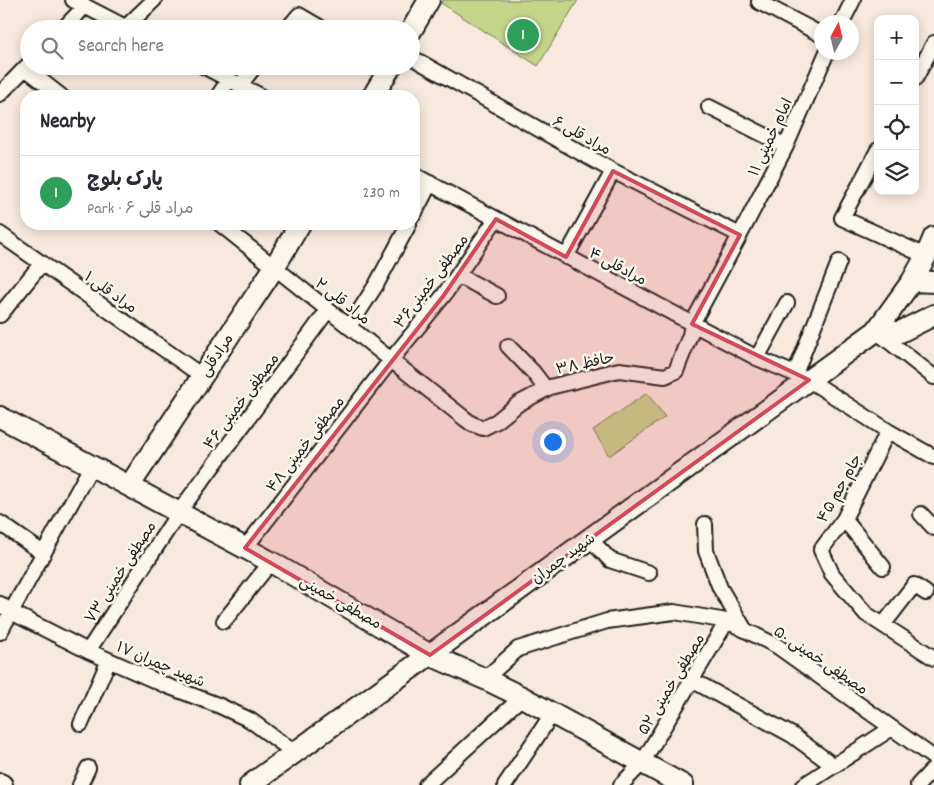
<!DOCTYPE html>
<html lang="en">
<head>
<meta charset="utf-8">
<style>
	:root { --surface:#fff; --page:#f2f2f3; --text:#2b2b33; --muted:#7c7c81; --line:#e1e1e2; --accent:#7c3aed }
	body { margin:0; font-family:Dekko,"Playpen Sans Arabic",sans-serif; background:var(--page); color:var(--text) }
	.controls { position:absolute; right:15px; top:15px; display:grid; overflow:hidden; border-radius:10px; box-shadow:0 2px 12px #0003 }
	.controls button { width:45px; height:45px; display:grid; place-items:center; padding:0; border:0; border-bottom:1px solid var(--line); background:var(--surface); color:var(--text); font:25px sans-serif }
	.compass { position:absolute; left:814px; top:15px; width:45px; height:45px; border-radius:50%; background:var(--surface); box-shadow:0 2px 12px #0003; rotate:8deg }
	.you { position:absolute; left:552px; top:441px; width:18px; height:18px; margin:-12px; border:4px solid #fff; border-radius:50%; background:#1a73e8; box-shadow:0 0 0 8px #1a73e833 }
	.badge { display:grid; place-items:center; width:32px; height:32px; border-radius:50%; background:var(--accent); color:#fff; font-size:16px; font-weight:700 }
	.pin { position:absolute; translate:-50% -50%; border:2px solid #fff; box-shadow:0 1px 5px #0006 }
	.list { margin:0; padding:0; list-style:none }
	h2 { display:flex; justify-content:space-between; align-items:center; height:65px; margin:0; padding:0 20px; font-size:21px }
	h2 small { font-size:16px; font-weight:400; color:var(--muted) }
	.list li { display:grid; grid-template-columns:32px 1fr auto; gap:15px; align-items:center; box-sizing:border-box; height:75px; padding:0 20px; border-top:1px solid var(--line) }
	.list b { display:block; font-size:19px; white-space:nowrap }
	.list p { margin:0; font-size:16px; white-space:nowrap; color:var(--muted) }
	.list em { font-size:16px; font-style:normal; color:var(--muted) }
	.icon { flex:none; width:28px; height:28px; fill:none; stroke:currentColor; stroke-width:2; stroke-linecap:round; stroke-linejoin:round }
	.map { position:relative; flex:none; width:934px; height:785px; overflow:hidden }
	.search { position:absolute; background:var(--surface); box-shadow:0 2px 12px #0003; left:20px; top:20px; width:400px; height:55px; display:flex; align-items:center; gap:12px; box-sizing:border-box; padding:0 18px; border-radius:28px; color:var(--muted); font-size:19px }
	.panel { position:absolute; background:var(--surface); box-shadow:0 2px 12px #0003; left:20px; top:90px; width:400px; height:140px; border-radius:20px }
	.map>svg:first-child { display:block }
	.green { fill:#c4d489; stroke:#707852 }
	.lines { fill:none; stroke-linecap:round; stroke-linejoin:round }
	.street-casing { stroke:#1c1c1c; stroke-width:18 }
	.secondary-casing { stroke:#1c1c1c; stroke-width:24 }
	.street { stroke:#fbf7ec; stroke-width:14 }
	.secondary { stroke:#fbf7ec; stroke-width:20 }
	.marked { fill:#d1495b; fill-opacity:0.2; stroke:#d1495b; stroke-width:4; stroke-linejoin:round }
	.labels { text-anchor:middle; stroke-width:5; stroke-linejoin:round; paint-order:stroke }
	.street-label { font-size:15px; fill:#1c1c1c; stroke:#fbf7ec }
</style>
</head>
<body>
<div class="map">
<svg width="934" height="785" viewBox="0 0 934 785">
	<rect width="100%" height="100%" fill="#f7e9dd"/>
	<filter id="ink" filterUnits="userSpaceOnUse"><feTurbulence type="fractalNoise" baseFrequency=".02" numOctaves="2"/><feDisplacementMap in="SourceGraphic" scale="10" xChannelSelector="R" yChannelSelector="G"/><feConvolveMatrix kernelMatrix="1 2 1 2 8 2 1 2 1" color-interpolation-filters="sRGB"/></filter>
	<g filter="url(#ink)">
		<path class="green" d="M 443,0 L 578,0 L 538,66 L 441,3 Z
			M 647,393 L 665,417 L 609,456 L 593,430 Z"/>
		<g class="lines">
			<defs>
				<path id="street" d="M 73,0 L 129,29
					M 759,2 L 822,35
					M 842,22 L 853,0
					M 126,27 L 154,0
					M 63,29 L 85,6
					M 287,29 L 299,15 L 323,29
					M 411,57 L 613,171 L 740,235
					M 203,66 L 261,96
					M 25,68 L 61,96
					M 915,79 L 934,43
					M 240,85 L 255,66
					M 0,94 L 29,64
					M 218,96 L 229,80
					M 709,107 L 786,146
					M 878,150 L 842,218 L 926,256
					M 414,175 L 757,358 L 809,380 L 888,431 L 934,457
					M 414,214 L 430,183
					M 220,224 L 464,418 L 472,424 L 483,428 L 497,421 L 518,404 L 550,387 L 619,370 L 665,376 L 676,371 L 690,335 L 692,324 L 740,235 L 786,146 L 827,52
					M 0,234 L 202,376
					M 566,257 L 613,171
					M 458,275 L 497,296
					M 0,315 L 42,263
					M 349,327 L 376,285 L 409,224
					M 876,331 L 934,377
					M 508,346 L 533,372 L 546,389
					M 757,358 L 787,303
					M 795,374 L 839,262
					M 888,431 L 844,519 L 821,550 L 832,574 L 866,614 L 934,658
					M 921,514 L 934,528
					M 844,519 L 883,567
					M 0,523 L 43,553
					M 705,524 L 706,551 L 720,588 L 745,630
					M 590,539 L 610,560 L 649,573
					M 245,548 L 391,360 L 444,295 L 496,219
					M 0,604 L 11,612 L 88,651 L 165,685 L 220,706 L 250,720 L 295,753
					M 224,621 L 271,562
					M 883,625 L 914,585 L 926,593
					M 0,632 L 92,465
					M 88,651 L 179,512 L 328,310
					M 485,679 L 518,649 L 607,621 L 674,612 L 727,621 L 777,646 L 934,758
					M 692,680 L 792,735 L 834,766
					M 81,724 L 109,660
					M 80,785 L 88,768
					M 426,785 L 522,697
					M 505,785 L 552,714
					M 621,785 L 642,763 L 727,621
					M 804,785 L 892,728
					M 918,785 L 934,768"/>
				<path id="secondary" d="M 411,31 L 429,0
					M 373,96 L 391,66
					M 912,281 L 934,282
					M 876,331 L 912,281 L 926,256 L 934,237
					M 0,417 L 271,562 L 430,655 L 485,679 L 522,697 L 683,785
					M 130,485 L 274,268 L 300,224
					M 0,784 L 2,785
					M 250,785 L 876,331 L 900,332 L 934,315"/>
			</defs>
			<use href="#street" class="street-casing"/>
			<use href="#secondary" class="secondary-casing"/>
			<use href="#street" class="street"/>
			<use href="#secondary" class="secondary"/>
		</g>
	</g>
	<path class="marked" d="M 613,171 L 740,235 L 692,324 L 809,380 L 430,655 L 245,548 L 444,295 L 496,219 L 566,257 Z"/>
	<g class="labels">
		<g class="street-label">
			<text transform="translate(582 135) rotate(29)" y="5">مراد قلی ۶</text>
			<text transform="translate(770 137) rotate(-65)" y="5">امام خمینی ۱۱</text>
			<text transform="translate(618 266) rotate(28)" y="5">مرادقلی ۴</text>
			<text transform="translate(431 281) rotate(-53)" y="5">مصطفی خمینی۳۶</text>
			<text transform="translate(111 292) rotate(35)" y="5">مراد قلی ۱</text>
			<text transform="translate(343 301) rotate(38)" y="5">مراد قلی ۲</text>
			<text transform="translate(216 355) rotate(-56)" y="5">مرادقلی</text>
			<text transform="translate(585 363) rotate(-12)" y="5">حافظ ۳۸</text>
			<text transform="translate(241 401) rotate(-53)" y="5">مصطفی خمینی ۴۶</text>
			<text transform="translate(305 444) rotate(-52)" y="5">مصطفی خمینی ۴۸</text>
			<text transform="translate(839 488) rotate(-61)" y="5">جام جم ۴۵</text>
			<text transform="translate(563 558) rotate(-36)" y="5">شهید چمران</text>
			<text transform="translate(120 572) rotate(-57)" y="5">مصطفی خمینی ۷۳</text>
			<text transform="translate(341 602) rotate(30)" y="5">مصطفی خمینی</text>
			<text transform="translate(821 660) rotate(34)" y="5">مصطفی خمینی ۵۰</text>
			<text transform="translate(161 664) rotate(23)" y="5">شهید چمران ۱۷</text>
			<text transform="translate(671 684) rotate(-59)" y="5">مصطفی خمینی ۵۲</text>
		</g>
	</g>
</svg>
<div class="controls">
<button>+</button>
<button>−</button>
<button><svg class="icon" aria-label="locate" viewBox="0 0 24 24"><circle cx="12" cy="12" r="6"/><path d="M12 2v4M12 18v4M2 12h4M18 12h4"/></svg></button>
<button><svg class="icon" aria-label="layers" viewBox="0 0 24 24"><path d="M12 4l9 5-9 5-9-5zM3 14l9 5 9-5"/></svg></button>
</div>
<svg class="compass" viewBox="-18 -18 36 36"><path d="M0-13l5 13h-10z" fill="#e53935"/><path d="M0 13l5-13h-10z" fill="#7c7c81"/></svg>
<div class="you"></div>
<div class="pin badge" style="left:523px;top:35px;background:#2e9e5b">1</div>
<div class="search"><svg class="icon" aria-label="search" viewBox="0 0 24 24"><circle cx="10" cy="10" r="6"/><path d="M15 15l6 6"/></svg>Search here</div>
<section class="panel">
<h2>Nearby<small></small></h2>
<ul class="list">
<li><span class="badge" style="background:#2e9e5b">1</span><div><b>پارک بلوچ</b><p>Park · مراد قلی ۶</p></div><em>230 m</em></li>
</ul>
</section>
</div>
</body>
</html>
